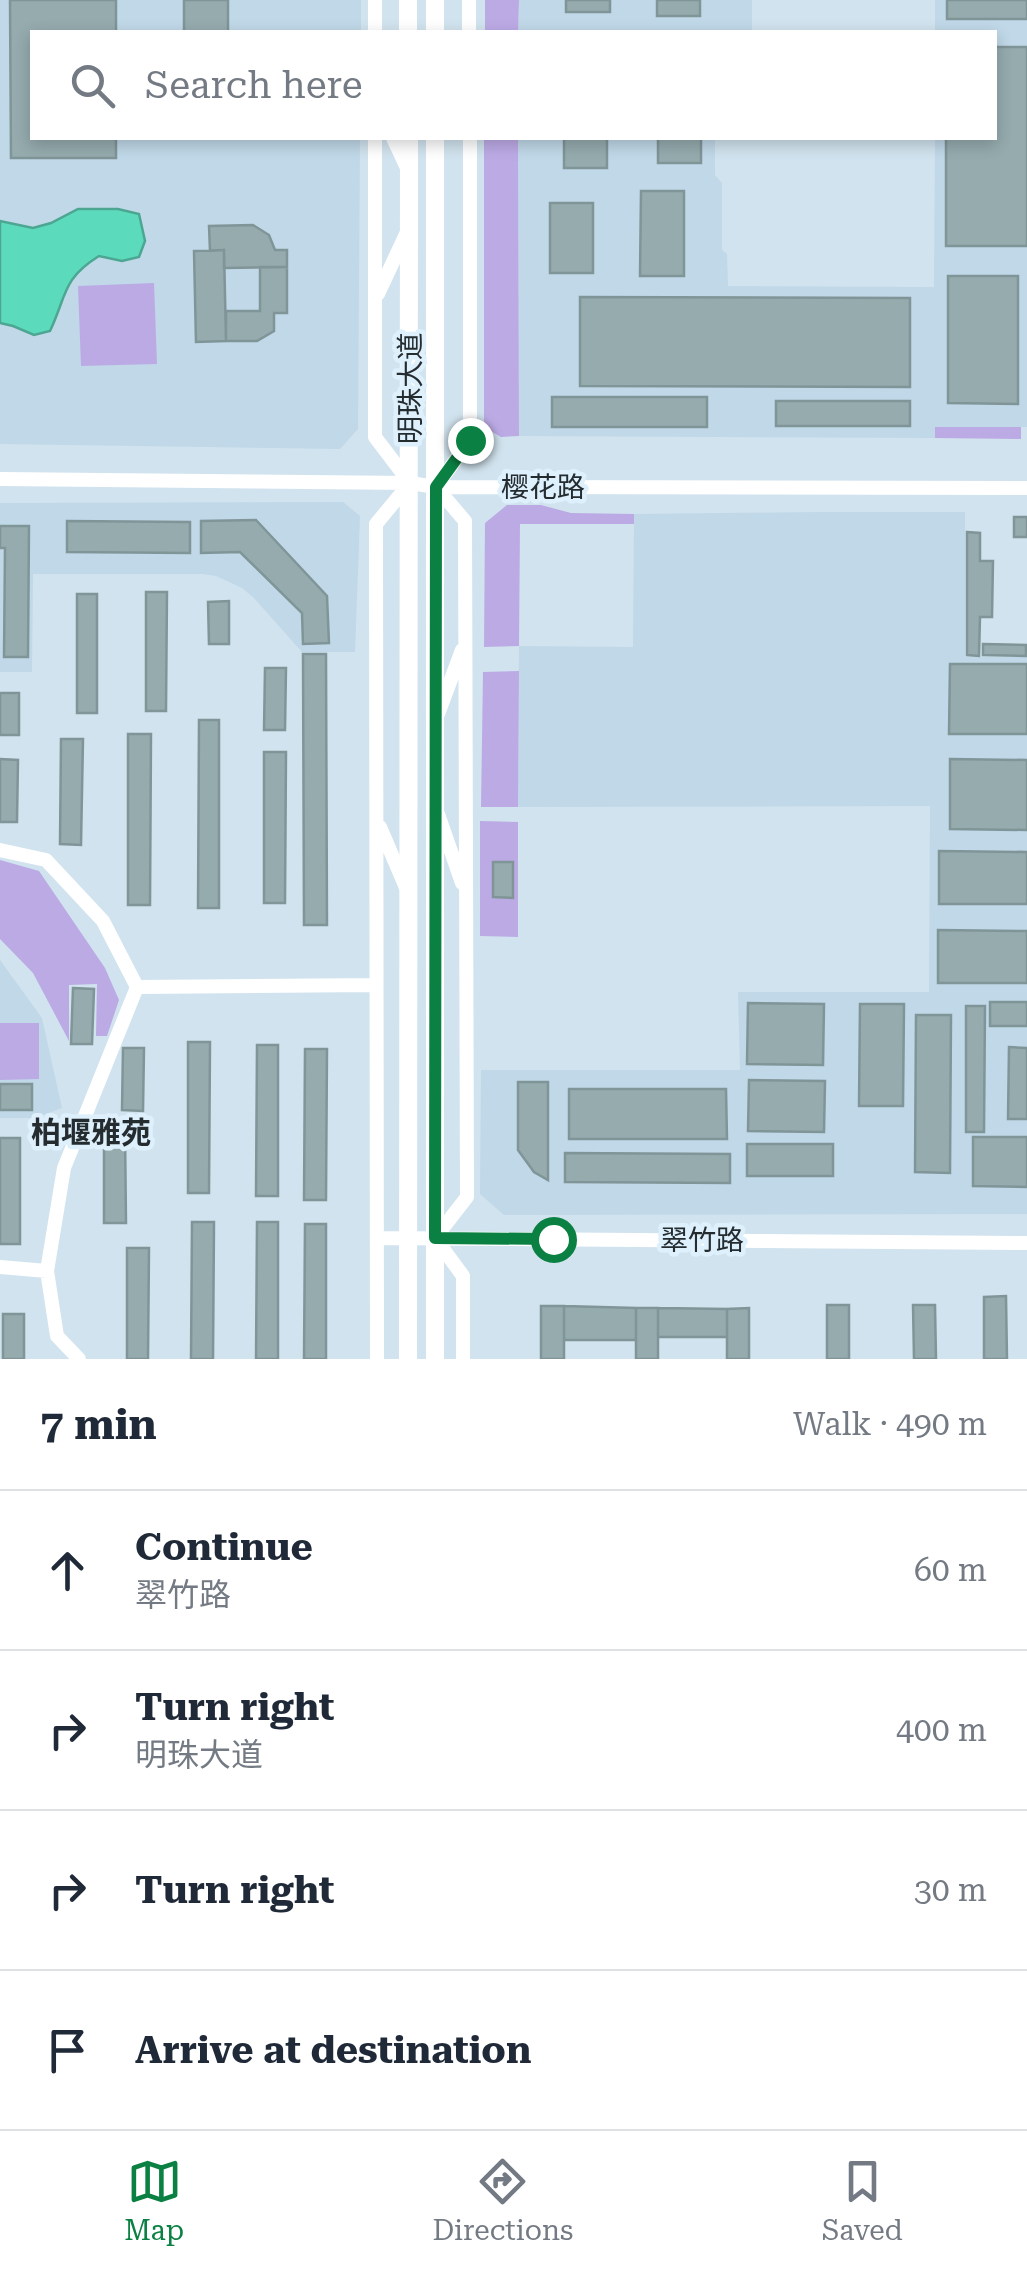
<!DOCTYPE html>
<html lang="en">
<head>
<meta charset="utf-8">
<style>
	:root { --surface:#fff; --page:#f6f6f7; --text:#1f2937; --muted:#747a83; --line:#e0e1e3; --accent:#0b8043 }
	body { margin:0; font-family:"Roboto Serif","Noto Sans SC",serif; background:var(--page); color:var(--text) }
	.stop { position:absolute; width:30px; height:30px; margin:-22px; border:8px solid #0b8043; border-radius:50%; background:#fff }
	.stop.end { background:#0b8043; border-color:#fff; box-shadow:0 2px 10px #0008 }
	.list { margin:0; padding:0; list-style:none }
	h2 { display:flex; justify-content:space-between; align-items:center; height:130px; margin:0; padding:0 40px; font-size:42px }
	h2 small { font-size:32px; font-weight:400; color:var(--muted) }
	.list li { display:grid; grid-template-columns:65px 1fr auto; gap:30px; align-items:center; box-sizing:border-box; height:160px; padding:0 40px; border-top:2px solid var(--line) }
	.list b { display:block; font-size:38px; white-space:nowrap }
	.list p { margin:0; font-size:32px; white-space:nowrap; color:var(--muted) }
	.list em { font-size:32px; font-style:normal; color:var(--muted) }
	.icon { flex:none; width:55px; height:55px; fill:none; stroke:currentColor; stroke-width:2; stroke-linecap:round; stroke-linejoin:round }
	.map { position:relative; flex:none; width:1027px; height:1359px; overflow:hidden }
	.search { position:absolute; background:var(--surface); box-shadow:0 5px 15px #0003; left:30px; right:30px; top:30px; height:110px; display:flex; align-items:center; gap:25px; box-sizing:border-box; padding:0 35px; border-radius:0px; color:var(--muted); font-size:38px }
	.sheet { height:770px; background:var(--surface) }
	nav { display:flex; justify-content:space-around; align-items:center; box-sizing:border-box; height:140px; border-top:2px solid var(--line); background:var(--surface); font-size:28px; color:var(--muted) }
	nav a { display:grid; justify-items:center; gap:5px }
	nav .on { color:var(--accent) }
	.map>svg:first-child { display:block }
	.built { fill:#c0d8e8 }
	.green { fill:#bcaae5 }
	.water { fill:#5cdbbc; stroke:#4ca692; stroke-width:2.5 }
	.building { fill:#95abae; stroke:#809598; stroke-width:2.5 }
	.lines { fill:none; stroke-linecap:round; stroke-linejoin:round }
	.minor { stroke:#fff; stroke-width:14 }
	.major { stroke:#fff; stroke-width:18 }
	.route { stroke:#0b8043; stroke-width:12 }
	.labels { text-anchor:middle; stroke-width:9; stroke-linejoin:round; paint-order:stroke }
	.street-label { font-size:28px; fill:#252c30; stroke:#def0fc }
	.neighbourhood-label { font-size:30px; font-weight:bold; fill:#252c30; stroke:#def0fc }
</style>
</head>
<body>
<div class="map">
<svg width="1027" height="1359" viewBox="0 0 1027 1359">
	<rect width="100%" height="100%" fill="#d1e3ee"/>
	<path class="built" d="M 0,0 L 361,0 L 361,32 L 32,32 L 32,138 L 360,138 L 358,429 L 340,449 L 0,444 Z
		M 519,0 L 752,0 L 752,32 L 518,32 Z
		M 935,0 L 1027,0 L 1027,427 L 936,427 L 935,438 L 519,436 L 518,138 L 727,138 L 727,140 L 715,140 L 715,175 L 722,183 L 722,250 L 727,254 L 728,286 L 934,287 L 935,138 L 994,138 L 994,32 L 935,32 Z
		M 343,502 L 360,516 L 355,652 L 302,652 L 253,597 L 242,588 L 216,576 L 203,574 L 33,574 L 32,672 L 0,672 L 0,503 Z
		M 823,512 L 965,512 L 965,657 L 1027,657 L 1027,1214 L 504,1215 L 480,1194 L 481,1070 L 740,1070 L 738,992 L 929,992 L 930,806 L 518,807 L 519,646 L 633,647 L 634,514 Z
		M 0,960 L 42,1018 L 62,1108 L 35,1118 L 0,1118 Z"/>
	<path class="green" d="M 485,0 L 519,0 L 518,32 L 485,32 Z
		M 484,138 L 518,138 L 519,436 L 501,437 L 484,427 Z
		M 154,283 L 157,364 L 81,366 L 78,286 Z
		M 935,427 L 1021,427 L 1021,439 L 935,438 Z
		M 507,505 L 541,505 L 571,513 L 634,514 L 634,524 L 520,524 L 519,646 L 484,647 L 485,523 Z
		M 519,671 L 518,807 L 481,807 L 483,672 Z
		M 480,821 L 518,822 L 518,937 L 480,936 Z
		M 0,860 L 39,871 L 105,968 L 119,1000 L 107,1036 L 96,1036 L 97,984 L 69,985 L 69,1041 L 33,973 L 0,939 Z
		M 0,1023 L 39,1023 L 39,1079 L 0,1080 Z"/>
	<path class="water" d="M 78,209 L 118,209 L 139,214 L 145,241 L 139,257 L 122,261 L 99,256 C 62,279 67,295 50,331 L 34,335 L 13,326 L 0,323 L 0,221 L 33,228 L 51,223 Z"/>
	<path class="building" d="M 10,0 L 116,0 L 116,32 L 32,32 L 32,138 L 116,138 L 116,158 L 11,158 Z
		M 184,0 L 228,0 L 228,32 L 184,32 Z
		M 566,0 L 610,0 L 610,12 L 566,12 Z
		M 657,0 L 700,0 L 700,16 L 657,16 Z
		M 947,0 L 1027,0 L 1027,19 L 947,19 Z
		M 994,47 L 1027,47 L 1027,246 L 946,246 L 946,138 L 994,138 Z
		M 564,138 L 607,138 L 607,168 L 564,168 Z
		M 658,138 L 701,138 L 701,163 L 658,163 Z
		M 641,191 L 684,191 L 684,276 L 640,276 Z
		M 550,203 L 593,203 L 593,273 L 550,273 Z
		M 253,225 L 269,235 L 275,250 L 287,250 L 287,267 L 224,268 L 224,250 L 210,251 L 209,226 Z
		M 224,250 L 226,341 L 196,342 L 194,251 Z
		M 260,267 L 287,267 L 287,313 L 274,313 L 274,331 L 257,341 L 226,341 L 226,311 L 260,311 Z
		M 948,276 L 1018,276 L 1018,404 L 948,403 Z
		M 580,297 L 910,298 L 910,387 L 580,386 Z
		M 552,397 L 707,397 L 707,427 L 552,427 Z
		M 776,401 L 910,401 L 910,426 L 776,426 Z
		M 1014,517 L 1027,517 L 1027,537 L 1014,537 Z
		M 256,520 L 327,596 L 329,643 L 303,644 L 302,613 L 240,552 L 201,553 L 201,521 Z
		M 67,521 L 190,522 L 190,553 L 67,552 Z
		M 0,526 L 29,526 L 28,657 L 4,657 L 5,548 L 0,548 Z
		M 967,532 L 980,533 L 980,561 L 993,561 L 992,617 L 980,617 L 979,656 L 967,655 Z
		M 146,592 L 167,592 L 166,711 L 146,711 Z
		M 77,594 L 97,594 L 97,713 L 77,713 Z
		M 229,601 L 229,644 L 209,644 L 208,602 Z
		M 983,644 L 1026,645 L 1026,656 L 983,655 Z
		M 303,654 L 326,654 L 327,925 L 304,925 Z
		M 950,664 L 1027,664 L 1027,734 L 949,734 Z
		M 265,668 L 286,668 L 285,730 L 264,730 Z
		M 0,693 L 19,693 L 19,735 L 0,735 Z
		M 199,720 L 219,720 L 219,908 L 198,908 Z
		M 128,734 L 151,734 L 150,905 L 128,905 Z
		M 61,739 L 83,739 L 81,845 L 60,844 Z
		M 264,752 L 286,752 L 285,903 L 264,903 Z
		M 0,759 L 18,760 L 17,822 L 0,822 Z
		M 950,759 L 1027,760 L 1027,830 L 950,829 Z
		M 939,851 L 1027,852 L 1027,904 L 939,904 Z
		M 493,862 L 513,862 L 513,898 L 493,897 Z
		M 938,930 L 1027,931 L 1027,983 L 938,983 Z
		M 73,988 L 94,989 L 92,1044 L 71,1044 Z
		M 990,1002 L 1027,1002 L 1027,1026 L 990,1026 Z
		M 748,1003 L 824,1004 L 823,1065 L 747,1064 Z
		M 860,1004 L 904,1004 L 903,1106 L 859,1106 Z
		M 966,1006 L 985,1006 L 984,1132 L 966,1132 Z
		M 916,1015 L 951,1015 L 950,1173 L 915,1172 Z
		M 188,1042 L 210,1042 L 209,1193 L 188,1193 Z
		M 257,1045 L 278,1045 L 278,1196 L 256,1196 Z
		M 1009,1047 L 1027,1048 L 1027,1119 L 1008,1119 Z
		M 123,1048 L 144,1048 L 143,1111 L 122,1110 Z
		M 305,1049 L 327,1049 L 326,1200 L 304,1200 Z
		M 749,1080 L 825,1081 L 824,1132 L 748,1131 Z
		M 518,1082 L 548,1082 L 548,1180 L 534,1172 L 518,1150 Z
		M 0,1084 L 32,1084 L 32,1110 L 0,1110 Z
		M 569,1089 L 726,1089 L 727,1139 L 569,1139 Z
		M 125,1131 L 126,1223 L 104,1223 L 104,1132 Z
		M 973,1137 L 1027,1137 L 1027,1187 L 973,1186 Z
		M 0,1138 L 20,1138 L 20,1244 L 0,1244 Z
		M 747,1144 L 833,1144 L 833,1176 L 747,1176 Z
		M 565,1153 L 730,1154 L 730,1183 L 565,1182 Z
		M 192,1222 L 214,1222 L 213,1359 L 191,1359 Z
		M 257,1222 L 278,1222 L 278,1359 L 256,1359 Z
		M 305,1224 L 326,1224 L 326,1359 L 304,1359 Z
		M 127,1248 L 149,1248 L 148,1359 L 127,1359 Z
		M 1006,1296 L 1007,1359 L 984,1359 L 984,1297 Z
		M 827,1305 L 849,1305 L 849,1359 L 827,1359 Z
		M 913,1305 L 935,1305 L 936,1359 L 914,1359 Z
		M 541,1306 L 564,1306 L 564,1359 L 541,1359 Z
		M 564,1306 L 636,1308 L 636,1340 L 564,1340 Z
		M 636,1308 L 658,1308 L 658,1359 L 636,1359 Z
		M 658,1308 L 727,1309 L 727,1337 L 658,1337 Z
		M 749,1308 L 749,1359 L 727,1359 L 727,1309 Z
		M 3,1314 L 24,1314 L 24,1359 L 3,1359 Z"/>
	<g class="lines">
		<path class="minor" d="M 375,0 L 375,32
			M 469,0 L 469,32
			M 375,138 L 375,437 L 410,483 L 376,524 L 377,1359
			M 393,138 L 407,168
			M 378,294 L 407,232
			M 0,479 L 410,483 L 436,487 L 1027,488
			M 438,714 L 462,650
			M 438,814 L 462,883
			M 380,827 L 407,890
			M 0,850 L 46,860 L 103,921 L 137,987 L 376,985
			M 377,1238 L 1027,1243
			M 0,1267 L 47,1271
			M 79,1359 L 57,1336 L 47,1271 L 64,1168 L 137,987
			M 463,1359 L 463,1276 L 435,1238 L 467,1197 L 465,521 L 436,487 L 470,440 L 470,138"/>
		<path class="major" d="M 408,0 L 408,32
			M 435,0 L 435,32
			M 408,1359 L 409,138
			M 435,1359 L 435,138"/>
	</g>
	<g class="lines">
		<path class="route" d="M 470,440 L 436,487 L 435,1238 L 553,1239"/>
	</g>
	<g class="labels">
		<g class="street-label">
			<text transform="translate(410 388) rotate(-90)" y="10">明珠大道</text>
			<text x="543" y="497">樱花路</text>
			<text x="702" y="1250">翠竹路</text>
		</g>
		<g class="neighbourhood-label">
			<text x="91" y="1143">柏堰雅苑</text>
		</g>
	</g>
</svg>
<div class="stop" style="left:553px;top:1239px"></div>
<div class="stop end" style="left:470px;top:440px"></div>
<div class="search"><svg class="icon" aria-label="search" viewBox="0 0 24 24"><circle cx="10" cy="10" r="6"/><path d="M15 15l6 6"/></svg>Search here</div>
</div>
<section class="sheet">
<h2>7 min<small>Walk · 490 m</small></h2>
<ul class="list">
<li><svg class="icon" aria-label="ahead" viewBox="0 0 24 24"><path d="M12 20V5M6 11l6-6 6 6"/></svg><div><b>Continue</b><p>翠竹路</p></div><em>60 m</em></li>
<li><svg class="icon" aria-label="right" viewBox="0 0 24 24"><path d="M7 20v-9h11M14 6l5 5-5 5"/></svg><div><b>Turn right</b><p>明珠大道</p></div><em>400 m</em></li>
<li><svg class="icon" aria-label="right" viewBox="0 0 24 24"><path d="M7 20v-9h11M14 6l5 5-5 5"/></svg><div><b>Turn right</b></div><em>30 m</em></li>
<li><svg class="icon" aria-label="arrive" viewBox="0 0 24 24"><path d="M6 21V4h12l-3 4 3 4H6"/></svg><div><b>Arrive at destination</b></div></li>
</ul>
</section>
<nav>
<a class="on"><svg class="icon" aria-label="map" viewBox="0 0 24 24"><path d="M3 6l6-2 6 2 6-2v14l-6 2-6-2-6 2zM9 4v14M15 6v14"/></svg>Map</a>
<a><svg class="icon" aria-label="directions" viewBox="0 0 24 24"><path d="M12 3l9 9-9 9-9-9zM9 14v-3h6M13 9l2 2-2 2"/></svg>Directions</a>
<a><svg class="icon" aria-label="saved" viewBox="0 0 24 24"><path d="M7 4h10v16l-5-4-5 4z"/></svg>Saved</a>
</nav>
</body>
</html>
